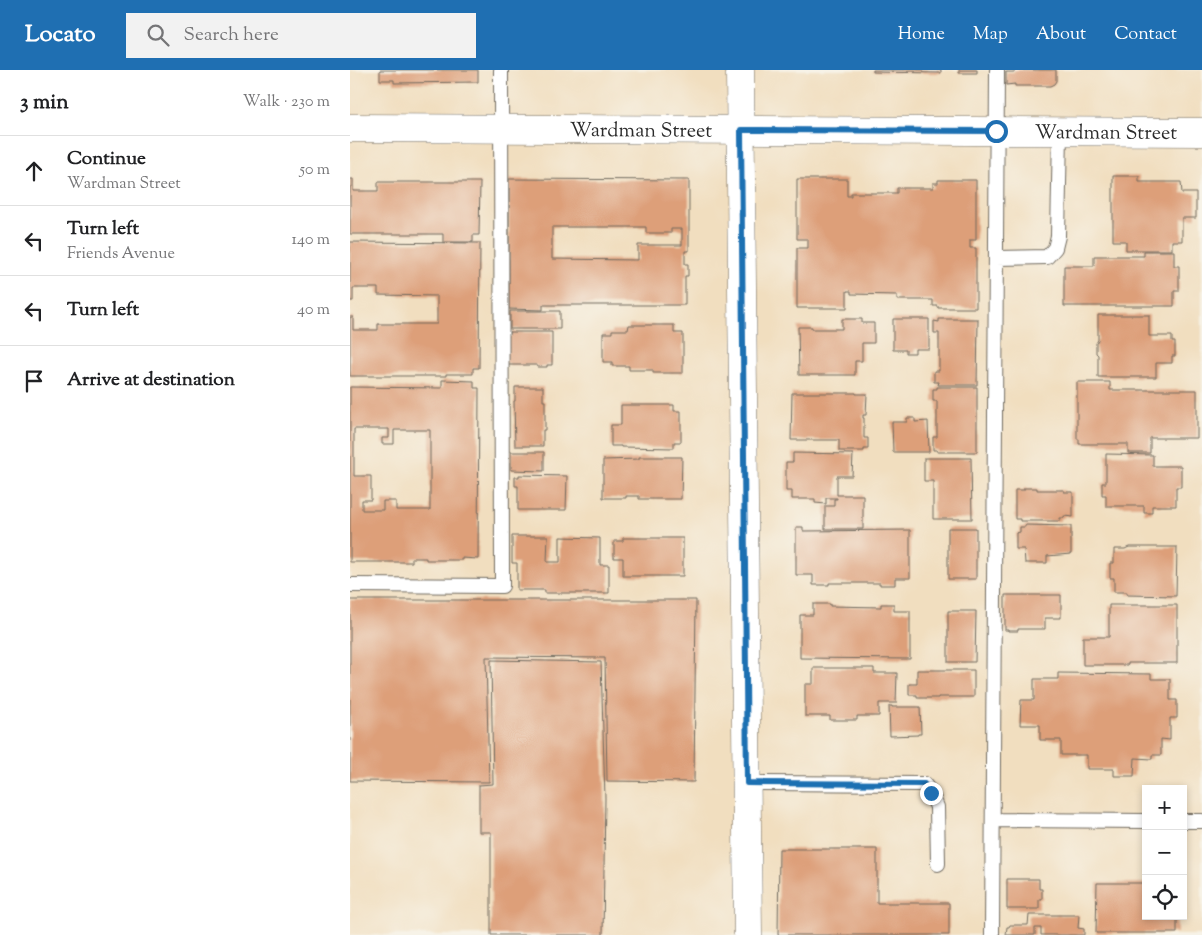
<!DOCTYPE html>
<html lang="en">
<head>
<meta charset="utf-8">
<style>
	:root { --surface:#fff; --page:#f2f2f2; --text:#202124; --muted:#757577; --line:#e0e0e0; --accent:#1f6fb2 }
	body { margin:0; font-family:"Sorts Mill Goudy",serif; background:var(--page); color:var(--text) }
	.controls { position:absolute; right:15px; bottom:15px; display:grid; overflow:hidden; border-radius:0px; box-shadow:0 2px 8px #0003 }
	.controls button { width:45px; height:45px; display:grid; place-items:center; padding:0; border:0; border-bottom:1px solid var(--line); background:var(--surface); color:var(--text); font:25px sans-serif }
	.stop { position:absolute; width:15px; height:15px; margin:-11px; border:4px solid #1f6fb2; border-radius:50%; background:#fff }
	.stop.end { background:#1f6fb2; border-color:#fff; box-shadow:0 1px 5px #0008 }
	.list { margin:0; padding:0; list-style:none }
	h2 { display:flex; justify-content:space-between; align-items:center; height:65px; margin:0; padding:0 20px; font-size:21px }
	h2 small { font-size:16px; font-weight:400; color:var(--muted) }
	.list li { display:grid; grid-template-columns:32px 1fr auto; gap:15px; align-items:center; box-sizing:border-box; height:70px; padding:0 20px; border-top:1px solid var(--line) }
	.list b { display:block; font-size:19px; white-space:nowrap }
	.list p { margin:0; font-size:16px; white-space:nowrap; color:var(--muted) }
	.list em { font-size:16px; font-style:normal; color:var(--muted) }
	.icon { flex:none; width:28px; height:28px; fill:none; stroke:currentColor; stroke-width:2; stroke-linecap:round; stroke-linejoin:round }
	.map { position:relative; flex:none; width:852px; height:865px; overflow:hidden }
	header { display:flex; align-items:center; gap:30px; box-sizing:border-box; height:70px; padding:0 25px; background:var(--accent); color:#fff }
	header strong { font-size:24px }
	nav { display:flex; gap:28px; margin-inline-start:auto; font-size:18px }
	.search { width:350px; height:45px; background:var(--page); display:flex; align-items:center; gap:12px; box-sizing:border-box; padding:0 18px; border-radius:0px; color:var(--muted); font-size:19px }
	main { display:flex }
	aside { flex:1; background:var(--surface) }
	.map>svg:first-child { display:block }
	.building { fill:#dd9f79; fill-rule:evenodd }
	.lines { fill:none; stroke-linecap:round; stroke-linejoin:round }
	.lane-casing { stroke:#706a5f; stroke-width:16 }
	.street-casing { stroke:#706a5f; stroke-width:29 }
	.lane { stroke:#fff; stroke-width:14 }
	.street { stroke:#fff; stroke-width:28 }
	.route { stroke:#1f6fb2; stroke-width:6 }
	.labels { text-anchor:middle; stroke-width:5; stroke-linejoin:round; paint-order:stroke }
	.street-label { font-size:20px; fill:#2b2b2b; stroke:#f7f3e8 }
</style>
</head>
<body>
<header>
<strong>Locato</strong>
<div class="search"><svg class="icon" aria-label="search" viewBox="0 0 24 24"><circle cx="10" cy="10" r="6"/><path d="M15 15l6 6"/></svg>Search here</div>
<nav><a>Home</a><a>Map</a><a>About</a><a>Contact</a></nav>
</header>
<main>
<aside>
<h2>3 min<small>Walk · 230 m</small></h2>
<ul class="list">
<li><svg class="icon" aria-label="ahead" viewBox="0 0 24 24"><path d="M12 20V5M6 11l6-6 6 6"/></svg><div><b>Continue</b><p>Wardman Street</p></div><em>50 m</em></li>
<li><svg class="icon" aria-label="left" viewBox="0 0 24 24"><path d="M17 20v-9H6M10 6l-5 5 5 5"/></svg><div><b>Turn left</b><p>Friends Avenue</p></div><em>140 m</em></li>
<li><svg class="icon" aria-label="left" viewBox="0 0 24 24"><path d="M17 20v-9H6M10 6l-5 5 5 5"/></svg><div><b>Turn left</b></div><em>40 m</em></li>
<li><svg class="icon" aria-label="arrive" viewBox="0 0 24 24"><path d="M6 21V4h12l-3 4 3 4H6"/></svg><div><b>Arrive at destination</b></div></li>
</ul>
</aside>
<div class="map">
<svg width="852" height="865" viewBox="0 0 852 865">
	<rect width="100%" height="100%" fill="#f7f3e8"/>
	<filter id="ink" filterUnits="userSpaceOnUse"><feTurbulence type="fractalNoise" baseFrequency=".02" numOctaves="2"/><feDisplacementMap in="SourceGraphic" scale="10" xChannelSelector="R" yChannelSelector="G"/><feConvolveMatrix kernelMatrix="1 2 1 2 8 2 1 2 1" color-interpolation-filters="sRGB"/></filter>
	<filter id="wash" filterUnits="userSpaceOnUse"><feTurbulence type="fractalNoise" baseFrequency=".0096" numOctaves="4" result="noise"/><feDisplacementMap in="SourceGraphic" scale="20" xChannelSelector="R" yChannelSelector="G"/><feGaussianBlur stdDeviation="1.12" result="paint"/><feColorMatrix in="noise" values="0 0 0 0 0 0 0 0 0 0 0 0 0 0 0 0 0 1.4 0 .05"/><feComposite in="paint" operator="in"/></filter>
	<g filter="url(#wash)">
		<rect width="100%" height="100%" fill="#f1debf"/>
		<g id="blocks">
			<path class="building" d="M 30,0 L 128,0 L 128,12 L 44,13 L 44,10 L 30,10 Z
				M 523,0 L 591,0 L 591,3 L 523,2 Z
				M 609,0 L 627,0 L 627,3 L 609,3 Z
				M 664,0 L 706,0 L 706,11 L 704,14 L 700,16 L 665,16 L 665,14 L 656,15 L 656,2 L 664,2 Z
				M 763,106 L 789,106 L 789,112 L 831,112 L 832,123 L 846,123 L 846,148 L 832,148 L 832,171 L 822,171 L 822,180 L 776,180 L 776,171 L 763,171 Z
				M 0,109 L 3,109 L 3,121 L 28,121 L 28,112 L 130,112 L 129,165 L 123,165 L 123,172 L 93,172 L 93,164 L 0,164 Z
				M 159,109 L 339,110 L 339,181 L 335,181 L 335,194 L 338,194 L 338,206 L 335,206 L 335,235 L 193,235 L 193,240 L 159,239 ZM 202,157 L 296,157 L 296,163 L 321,163 L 321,159 L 332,159 L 332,175 L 288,175 L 288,190 L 202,189 Z
				M 447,109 L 497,109 L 497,126 L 501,126 L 501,123 L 547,123 L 547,118 L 583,118 L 583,113 L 588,113 L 588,110 L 626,110 L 626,170 L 620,170 L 620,178 L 626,178 L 626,238 L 588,238 L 588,236 L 583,236 L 583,230 L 547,230 L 547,225 L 501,224 L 501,221 L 497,221 L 497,238 L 447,238 L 447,178 L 458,178 L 458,169 L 447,169 Z
				M 0,172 L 130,173 L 129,298 L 123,298 L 123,304 L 96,304 L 96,306 L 0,306 L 0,247 L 3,247 L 3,260 L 28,260 L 28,254 L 87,254 L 87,226 L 28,225 L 28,218 L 3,218 L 3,231 L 0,231 Z
				M 794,181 L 824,181 L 824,196 L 829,196 L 829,221 L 824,221 L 824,236 L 714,236 L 714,196 L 744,196 L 744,186 L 794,186 Z
				M 160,241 L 210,241 L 210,259 L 160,259 Z
				M 748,245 L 799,245 L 799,266 L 822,266 L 822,272 L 825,272 L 825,286 L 822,286 L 822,293 L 806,293 L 806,307 L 748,307 L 748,285 L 746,283 L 746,273 L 748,270 Z
				M 492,249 L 512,249 L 512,253 L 524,253 L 524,273 L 512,273 L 512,291 L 505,291 L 505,305 L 449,305 L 448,257 L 462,257 L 462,259 L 492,259 Z
				M 543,249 L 579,249 L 579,279 L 565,279 L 565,283 L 556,283 L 556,280 L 543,280 Z
				M 589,249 L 628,249 L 627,315 L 588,315 L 589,312 L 584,312 L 584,301 L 589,301 L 589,263 L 584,263 L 584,251 L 589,252 Z
				M 279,255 L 324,255 L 324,263 L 333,263 L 333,303 L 303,303 L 303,300 L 279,300 L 279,296 L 262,296 L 262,292 L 253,292 L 253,263 L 262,263 L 262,260 L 278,260 Z
				M 159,262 L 202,262 L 202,295 L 197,295 L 197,297 L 187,297 L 187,295 L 159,295 L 159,293 L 156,293 L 156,264 L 159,264 Z
				M 92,310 L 124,311 L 124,318 L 129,318 L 128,489 L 112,488 L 112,490 L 76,490 L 76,488 L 62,488 L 62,492 L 0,492 L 0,317 L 92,318 ZM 4,359 L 39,359 L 39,368 L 32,368 L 32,374 L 44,374 L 44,360 L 80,360 L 80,440 L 46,440 L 46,431 L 33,431 L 33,440 L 12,440 L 12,430 L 21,430 L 21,406 L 4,406 Z
				M 727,312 L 760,312 L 760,320 L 847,320 L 847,368 L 800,368 L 800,383 L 778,383 L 778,374 L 729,374 L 729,369 L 727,369 Z
				M 165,317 L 193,317 L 193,331 L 195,331 L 195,360 L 193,360 L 193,376 L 165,376 L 164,331 L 165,331 Z
				M 587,317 L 627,317 L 627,382 L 587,382 L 587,380 L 583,380 L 583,367 L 587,367 L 587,331 L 583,331 L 583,319 L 587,319 Z
				M 442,323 L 506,323 L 506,324 L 517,324 L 516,345 L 513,345 L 513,348 L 514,348 L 514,368 L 518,368 L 518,379 L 514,379 L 514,381 L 489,381 L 489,370 L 441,370 Z
				M 271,335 L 324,335 L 324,341 L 331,341 L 331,372 L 324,372 L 324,378 L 271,377 L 271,376 L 261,376 L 261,355 L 271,355 Z
				M 557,348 L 565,348 L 565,352 L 578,351 L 579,382 L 543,382 L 542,352 L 557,352 Z
				M 161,382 L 194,382 L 194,401 L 161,400 Z
				M 443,383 L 503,384 L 502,406 L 487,406 L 487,425 L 513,425 L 513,459 L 475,459 L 475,436 L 484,436 L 484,429 L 487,429 L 487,428 L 476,428 L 476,434 L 465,433 L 465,429 L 442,429 L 442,421 L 436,421 L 436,392 L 443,392 Z
				M 756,384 L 803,385 L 803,396 L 831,396 L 831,417 L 826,417 L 826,436 L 802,436 L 802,443 L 794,443 L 794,436 L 756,436 L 756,425 L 752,425 L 752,413 L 756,413 Z
				M 289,387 L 332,387 L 331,429 L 289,429 L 289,426 L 276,426 L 276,428 L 253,428 L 253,390 L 289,389 Z
				M 574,388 L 621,388 L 622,449 L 583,449 L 583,411 L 574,411 Z
				M 169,405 L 217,406 L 216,440 L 168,440 L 168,416 L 165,416 L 165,407 L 169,407 Z
				M 674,418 L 687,418 L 687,420 L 714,420 L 714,422 L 723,422 L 723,447 L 714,446 L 714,448 L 710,448 L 710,451 L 670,451 L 670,449 L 665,449 L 665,420 L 674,420 Z
				M 675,455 L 721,456 L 721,484 L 697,486 L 697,493 L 675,493 L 674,479 L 666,479 L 666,463 L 670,462 L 670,457 L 675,457 Z
				M 446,457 L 453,457 L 453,461 L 560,460 L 560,508 L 545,508 L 545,515 L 530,515 L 530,513 L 479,513 L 479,515 L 463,515 L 463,505 L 446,505 Z
				M 598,458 L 626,458 L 626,509 L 598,509 Z
				M 162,466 L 198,466 L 197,492 L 210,492 L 210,467 L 250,468 L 250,495 L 259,495 L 259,523 L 195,523 L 195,520 L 167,520 L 167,493 L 162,493 Z
				M 273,468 L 333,468 L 333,506 L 273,506 L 273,488 L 264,488 L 264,471 L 273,471 Z
				M 779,477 L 827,477 L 826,526 L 777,525 L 777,522 L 764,522 L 764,508 L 760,508 L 760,493 L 764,493 L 764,479 L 775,479 Z
				M 655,525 L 711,525 L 711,548 L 695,548 L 695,559 L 668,559 L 668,561 L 658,561 L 658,560 L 655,560 Z
				M 0,530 L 346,530 L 344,712 L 257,711 L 255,588 L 136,587 L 139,712 L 0,711 Z
				M 463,534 L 480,534 L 480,536 L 531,537 L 531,534 L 544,534 L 544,541 L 560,541 L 560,589 L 450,588 L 450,545 L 463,545 Z
				M 759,535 L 827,535 L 827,593 L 778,593 L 778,595 L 733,595 L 733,567 L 759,567 Z
				M 598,541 L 626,541 L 625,592 L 598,592 Z
				M 141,590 L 251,592 L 255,728 L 253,865 L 141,865 L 141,762 L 129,762 L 129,715 L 143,714 Z
				M 463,598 L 524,598 L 524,603 L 547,603 L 546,633 L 529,633 L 529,646 L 507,646 L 507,650 L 480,650 L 480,646 L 455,646 L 455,614 L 463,614 Z
				M 567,600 L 624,600 L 624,627 L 588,627 L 588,628 L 567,628 L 567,625 L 559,625 L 559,614 L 567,614 Z
				M 708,603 L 801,604 L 801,609 L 820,609 L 820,630 L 827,630 L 827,648 L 820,648 L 820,670 L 811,669 L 811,685 L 802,685 L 802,689 L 785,688 L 784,706 L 764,706 L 764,699 L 737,699 L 737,685 L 711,685 L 711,670 L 690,670 L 690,655 L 670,655 L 671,630 L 684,630 L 684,609 L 708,609 Z
				M 539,636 L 542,636 L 542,637 L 570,637 L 571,664 L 568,664 L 568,665 L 540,666 Z
				M 429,779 L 527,779 L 527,833 L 599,833 L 599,865 L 428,865 Z
				M 657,809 L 689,809 L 689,819 L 692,819 L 692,829 L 689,829 L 689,839 L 657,839 Z
				M 747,813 L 796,813 L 796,846 L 827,846 L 827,863 L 746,863 Z
				M 679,845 L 729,845 L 728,858 L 734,859 L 734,865 L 691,865 L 691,858 L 685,858 L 685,865 L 656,865 L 657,857 L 659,857 L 660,855 L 678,855 Z"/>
		</g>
	</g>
	<g filter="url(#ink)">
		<use href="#blocks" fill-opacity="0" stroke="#706a5f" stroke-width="1"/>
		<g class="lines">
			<defs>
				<path id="lane" d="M 646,188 L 697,187 L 705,178 L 708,166 L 710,62
					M 0,515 L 152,516 L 151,0
					M 397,713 L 574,714 L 581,723 L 587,737 L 588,794
					M 643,750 L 796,751
					M 833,751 L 852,751
					M 642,865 L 647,0"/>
				<g id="street">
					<path d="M 390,0 L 398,865"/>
					<path id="s1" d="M 0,58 L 852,62"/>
				</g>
			</defs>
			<use href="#lane" class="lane-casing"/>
			<use href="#street" class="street-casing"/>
			<use href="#lane" class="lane"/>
			<use href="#street" class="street"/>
		</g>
	</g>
	<g class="lines" filter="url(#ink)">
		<path class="route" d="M 581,723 L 574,714 L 397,713 L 391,60 L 646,61"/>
	</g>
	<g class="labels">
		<g class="street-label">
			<text dy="7" stroke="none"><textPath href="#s1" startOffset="291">Wardman Street</textPath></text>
			<text dy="7" stroke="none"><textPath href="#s1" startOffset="756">Wardman Street</textPath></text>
		</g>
	</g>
</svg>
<div class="controls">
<button>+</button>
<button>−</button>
<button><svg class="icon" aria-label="locate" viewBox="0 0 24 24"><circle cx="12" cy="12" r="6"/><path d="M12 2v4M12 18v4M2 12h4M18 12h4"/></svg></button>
</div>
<div class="stop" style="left:646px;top:61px"></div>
<div class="stop end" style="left:581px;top:723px"></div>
</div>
</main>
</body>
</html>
